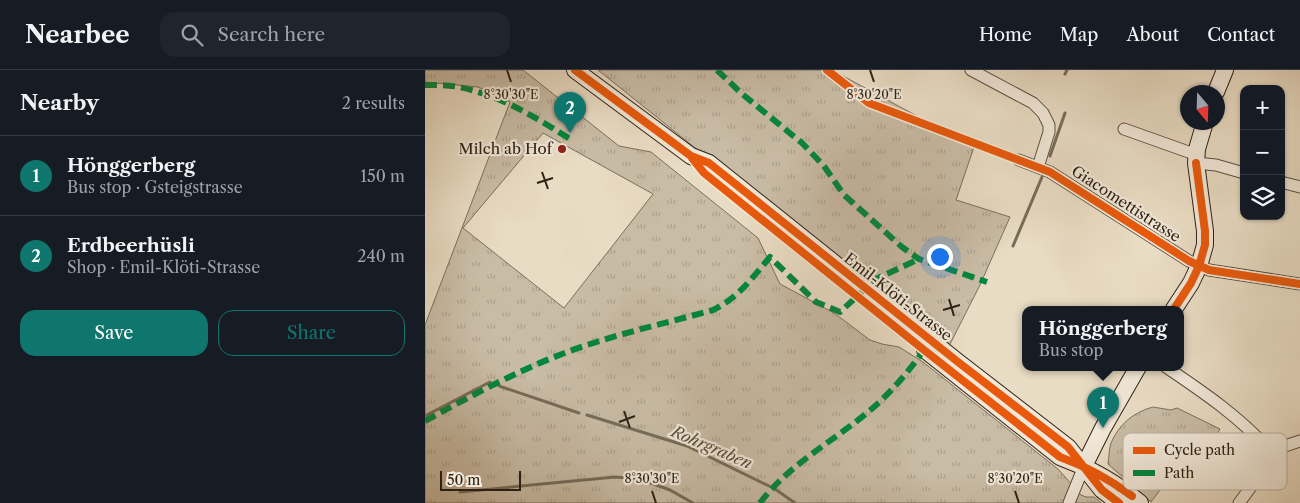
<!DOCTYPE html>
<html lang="en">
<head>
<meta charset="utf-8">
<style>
	:root { --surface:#171b24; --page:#20242c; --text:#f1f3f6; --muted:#9ea1a6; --line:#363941; --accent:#0f766e }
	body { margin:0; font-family:"Libre Caslon Text",serif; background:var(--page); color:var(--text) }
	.controls { position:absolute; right:15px; top:15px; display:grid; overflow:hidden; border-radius:10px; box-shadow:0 1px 4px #0004 }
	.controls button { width:45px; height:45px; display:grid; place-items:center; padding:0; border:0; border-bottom:1px solid var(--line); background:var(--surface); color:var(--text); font:25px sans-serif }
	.compass { position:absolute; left:755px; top:15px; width:45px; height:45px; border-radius:50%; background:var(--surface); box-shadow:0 1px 4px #0004; rotate:161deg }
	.scale { position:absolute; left:15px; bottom:12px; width:81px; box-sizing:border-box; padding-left:5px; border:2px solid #2d2214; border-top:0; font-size:14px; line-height:18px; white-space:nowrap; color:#2d2214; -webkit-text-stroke:4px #f1e8d9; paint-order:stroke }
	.you { position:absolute; left:514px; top:186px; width:18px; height:18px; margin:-12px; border:4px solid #fff; border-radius:50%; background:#1a73e8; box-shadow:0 0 0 8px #1a73e833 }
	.badge { display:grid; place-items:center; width:32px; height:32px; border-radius:50%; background:var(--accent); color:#fff; font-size:16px; font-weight:700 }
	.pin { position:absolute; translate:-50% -41px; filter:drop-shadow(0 1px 2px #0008) }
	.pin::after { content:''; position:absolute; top:26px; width:18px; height:15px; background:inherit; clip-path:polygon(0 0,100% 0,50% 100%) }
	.popup { position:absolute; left:597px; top:236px; width:162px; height:65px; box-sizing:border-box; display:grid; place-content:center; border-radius:10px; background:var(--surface); filter:drop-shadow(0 1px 4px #0005); font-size:16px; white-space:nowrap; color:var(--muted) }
	.popup b { font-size:19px; color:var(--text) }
	.popup::after { content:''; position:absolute; left:50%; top:100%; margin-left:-10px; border:10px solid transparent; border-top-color:var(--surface) }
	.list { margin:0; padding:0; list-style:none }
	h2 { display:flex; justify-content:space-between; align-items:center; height:65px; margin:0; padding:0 20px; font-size:21px }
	h2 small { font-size:16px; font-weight:400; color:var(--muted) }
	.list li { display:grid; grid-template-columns:32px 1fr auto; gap:15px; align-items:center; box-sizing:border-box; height:80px; padding:0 20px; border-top:1px solid var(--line) }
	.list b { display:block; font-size:19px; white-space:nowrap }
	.list p { margin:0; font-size:16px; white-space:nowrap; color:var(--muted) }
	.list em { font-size:16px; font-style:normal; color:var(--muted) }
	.actions { display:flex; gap:10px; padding:15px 20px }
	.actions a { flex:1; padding:11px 0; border:1px solid var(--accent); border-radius:15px; text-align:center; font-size:18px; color:var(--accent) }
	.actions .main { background:var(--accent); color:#fff }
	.icon { flex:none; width:28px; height:28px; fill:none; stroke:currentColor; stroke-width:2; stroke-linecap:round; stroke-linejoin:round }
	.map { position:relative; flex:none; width:875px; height:433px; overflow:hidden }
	header { display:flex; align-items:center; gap:30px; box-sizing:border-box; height:70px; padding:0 25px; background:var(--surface); border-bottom:1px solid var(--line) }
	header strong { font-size:24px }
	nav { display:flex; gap:28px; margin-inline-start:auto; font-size:18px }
	.search { width:350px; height:45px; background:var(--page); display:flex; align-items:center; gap:12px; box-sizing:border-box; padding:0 18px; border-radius:15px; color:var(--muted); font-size:19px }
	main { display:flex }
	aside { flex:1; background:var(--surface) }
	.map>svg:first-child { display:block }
	.grass { fill:url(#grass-tufts); stroke:#7b6f5d; fill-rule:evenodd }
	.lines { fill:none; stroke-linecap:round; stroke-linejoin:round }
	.stream { stroke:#776c5a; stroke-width:3 }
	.street-casing { stroke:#5c5040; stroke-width:13 }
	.secondary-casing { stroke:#2d2214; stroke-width:18 }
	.street { stroke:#f1e8d9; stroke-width:11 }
	.secondary { stroke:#f1e8d9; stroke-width:16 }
	.quiet { stroke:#00873e; stroke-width:6; stroke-dasharray:12 6; stroke-linecap:butt }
	.cycleway-casing { stroke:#f1e8d9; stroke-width:11 }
	.cycleway { stroke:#e8590c; stroke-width:8 }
	.ticks { fill:none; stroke:#2d2214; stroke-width:2 }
	.poi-dot { fill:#8f2418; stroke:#f1e8d9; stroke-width:2 }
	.labels { text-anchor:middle; stroke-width:4.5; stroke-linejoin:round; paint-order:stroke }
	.poi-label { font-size:15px; fill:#2d2214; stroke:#f1e8d9; text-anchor:end }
	.street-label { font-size:15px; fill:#2d2214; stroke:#f1e8d9 }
	.water-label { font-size:16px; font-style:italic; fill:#584d3d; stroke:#f1e8d9 }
	.key { fill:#f1e8d9; stroke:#b6ad9e; stroke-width:1 }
	.key-label { font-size:14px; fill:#2d2214 }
	.ticks-label { font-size:12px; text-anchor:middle; fill:#2d2214; stroke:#f1e8d9; stroke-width:4.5; stroke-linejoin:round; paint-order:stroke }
</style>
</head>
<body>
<header>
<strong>Nearbee</strong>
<div class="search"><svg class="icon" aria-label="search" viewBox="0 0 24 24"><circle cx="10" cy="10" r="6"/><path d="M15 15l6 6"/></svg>Search here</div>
<nav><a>Home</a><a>Map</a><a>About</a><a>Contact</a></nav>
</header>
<main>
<aside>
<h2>Nearby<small>2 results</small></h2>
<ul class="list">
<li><span class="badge">1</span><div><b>Hönggerberg</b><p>Bus stop · Gsteigstrasse</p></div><em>150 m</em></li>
<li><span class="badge">2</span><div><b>Erdbeerhüsli</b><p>Shop · Emil-Klöti-Strasse</p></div><em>240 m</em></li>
</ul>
<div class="actions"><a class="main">Save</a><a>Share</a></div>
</aside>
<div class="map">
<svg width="875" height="433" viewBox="0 0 875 433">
	<defs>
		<pattern id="grass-tufts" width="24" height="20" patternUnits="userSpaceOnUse" patternTransform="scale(1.25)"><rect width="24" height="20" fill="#c9bca6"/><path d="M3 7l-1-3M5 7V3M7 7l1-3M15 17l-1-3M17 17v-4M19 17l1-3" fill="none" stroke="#ada18e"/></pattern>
	</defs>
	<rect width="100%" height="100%" fill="#e9dcc4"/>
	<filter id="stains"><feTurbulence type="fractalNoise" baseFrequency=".004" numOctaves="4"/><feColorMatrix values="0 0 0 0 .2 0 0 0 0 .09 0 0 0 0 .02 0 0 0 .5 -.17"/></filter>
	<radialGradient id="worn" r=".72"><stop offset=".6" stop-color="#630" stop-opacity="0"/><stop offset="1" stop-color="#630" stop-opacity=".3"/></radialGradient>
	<path class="grass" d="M 0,0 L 98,0 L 194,76 L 226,82 L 333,168 L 355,214 L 409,243 L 445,270 L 457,274 L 474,277 L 498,292 L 633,399 L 656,425 L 661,427 L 669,427 L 676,433 L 0,433 L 0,255 L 85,32 L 53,17 L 0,12 ZM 118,63 L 228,124 L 139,238 L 38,158 Z
		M 173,0 L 407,0 L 549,77 L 531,130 L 585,147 L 555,215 L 522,280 Z
		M 728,337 L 746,340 L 752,338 L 795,359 L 772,398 L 759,388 L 726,432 L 683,394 C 684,387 684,379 686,373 C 694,354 709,342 728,337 Z"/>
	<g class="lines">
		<path class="stream" d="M 640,4 L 642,0
			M 625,86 L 640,43
			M 588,176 L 617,107
			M 74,316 L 154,343
			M 162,345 L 262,376 L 344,416
			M 0,346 L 65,312
			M 350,419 L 370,433
			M 35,422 L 190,407 L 215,409 L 245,420 L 268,433"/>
		<defs>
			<path id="street" d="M 546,0 L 608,33 L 618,43 L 624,55 L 624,62 L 613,97
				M 699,59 L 772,85
				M 594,90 L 625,102 L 764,191 L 784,200 L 875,214
				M 771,93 L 791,95 L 819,103
				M 856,112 L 875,117
				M 741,297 C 778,322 815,347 845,381
				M 845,381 L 875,371
				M 644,433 L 659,396
				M 814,433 L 831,410 L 845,381"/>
			<path id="secondary" d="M 150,0 L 266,86 L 284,93 L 533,292 L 643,377 L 677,420 L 694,433
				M 791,22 L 800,0
				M 749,239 L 766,213 L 774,196 L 780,175 L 780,161 L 771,93 L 772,79 L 780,52
				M 500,280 L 635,387 C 665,398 690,412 715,433
				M 659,396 L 678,358 L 713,297"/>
		</defs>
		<use href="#street" class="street-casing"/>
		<use href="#secondary" class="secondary-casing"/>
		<use href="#street" class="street"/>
		<use href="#secondary" class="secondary"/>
		<path class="quiet" d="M 292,0 L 316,23 L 377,73 L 399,96 L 419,125 L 477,177 L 494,189 L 562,212
			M 0,15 C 11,15 23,15 34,17 C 77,26 112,48 148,71
			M 0,351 C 44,327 90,302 137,284 C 186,265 238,254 288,240 C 313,228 328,207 345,187 L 391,232 L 415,242 L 451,209 L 494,189
			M 335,433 C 365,393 411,370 449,337 C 468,320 484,301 499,280"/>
		<defs>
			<path id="cycleway" d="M 150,0 L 266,86 L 284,93 L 533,292 L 643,377 L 677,420 L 694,433
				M 402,0 L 444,33 L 625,102 L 764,191 L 784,200 L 875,214
				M 267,88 L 279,103 L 499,280 L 635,387 C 663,397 684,409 707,426
				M 749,239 L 766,213 L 774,196 L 780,175 L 780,161 L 771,93"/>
		</defs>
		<use href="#cycleway" class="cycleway-casing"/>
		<use href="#cycleway" class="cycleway"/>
	</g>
	<path class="ticks" d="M 82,0 L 86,12M 445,0 L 449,12M 117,102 L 123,119M 112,113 L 128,108M 524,229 L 529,246M 518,240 L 535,235M 199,341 L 205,358M 194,352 L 210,346M 227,421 L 231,433M 590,421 L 594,433"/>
	<circle class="poi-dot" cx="137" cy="79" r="5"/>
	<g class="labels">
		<g class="poi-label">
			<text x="127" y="84">Milch ab Hof</text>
		</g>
		<g class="street-label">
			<text transform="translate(701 134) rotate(33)" y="5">Giacomettistrasse</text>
			<text transform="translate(473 227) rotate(38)" y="5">Emil-Klöti-Strasse</text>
		</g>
		<g class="water-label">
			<text transform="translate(287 377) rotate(23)" y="6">Rohrgraben</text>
		</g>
	</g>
	<rect x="698" y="363" width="164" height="57" rx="8" class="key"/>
	<rect x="708" y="377" width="22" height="7" fill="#e8590c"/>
	<rect x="708" y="400" width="22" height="6" fill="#00873e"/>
	<g class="key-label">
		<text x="739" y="385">Cycle path</text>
		<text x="739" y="408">Path</text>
	</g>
	<g class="ticks-label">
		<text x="86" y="29">8°30'30"E</text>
		<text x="449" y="29">8°30'20"E</text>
		<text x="227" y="413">8°30'30"E</text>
		<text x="590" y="413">8°30'20"E</text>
	</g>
	<rect width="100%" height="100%" filter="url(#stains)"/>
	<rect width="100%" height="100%" fill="url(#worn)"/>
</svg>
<div class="controls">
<button>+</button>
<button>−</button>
<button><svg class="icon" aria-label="layers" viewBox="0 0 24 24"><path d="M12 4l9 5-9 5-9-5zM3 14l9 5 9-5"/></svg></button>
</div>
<svg class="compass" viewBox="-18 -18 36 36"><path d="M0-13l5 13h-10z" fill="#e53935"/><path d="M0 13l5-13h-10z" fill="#9ea1a6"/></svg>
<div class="scale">50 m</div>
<div class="you"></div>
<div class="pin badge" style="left:678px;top:358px">1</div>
<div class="popup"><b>Hönggerberg</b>Bus stop</div>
<div class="pin badge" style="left:145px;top:63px">2</div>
</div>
</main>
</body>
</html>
